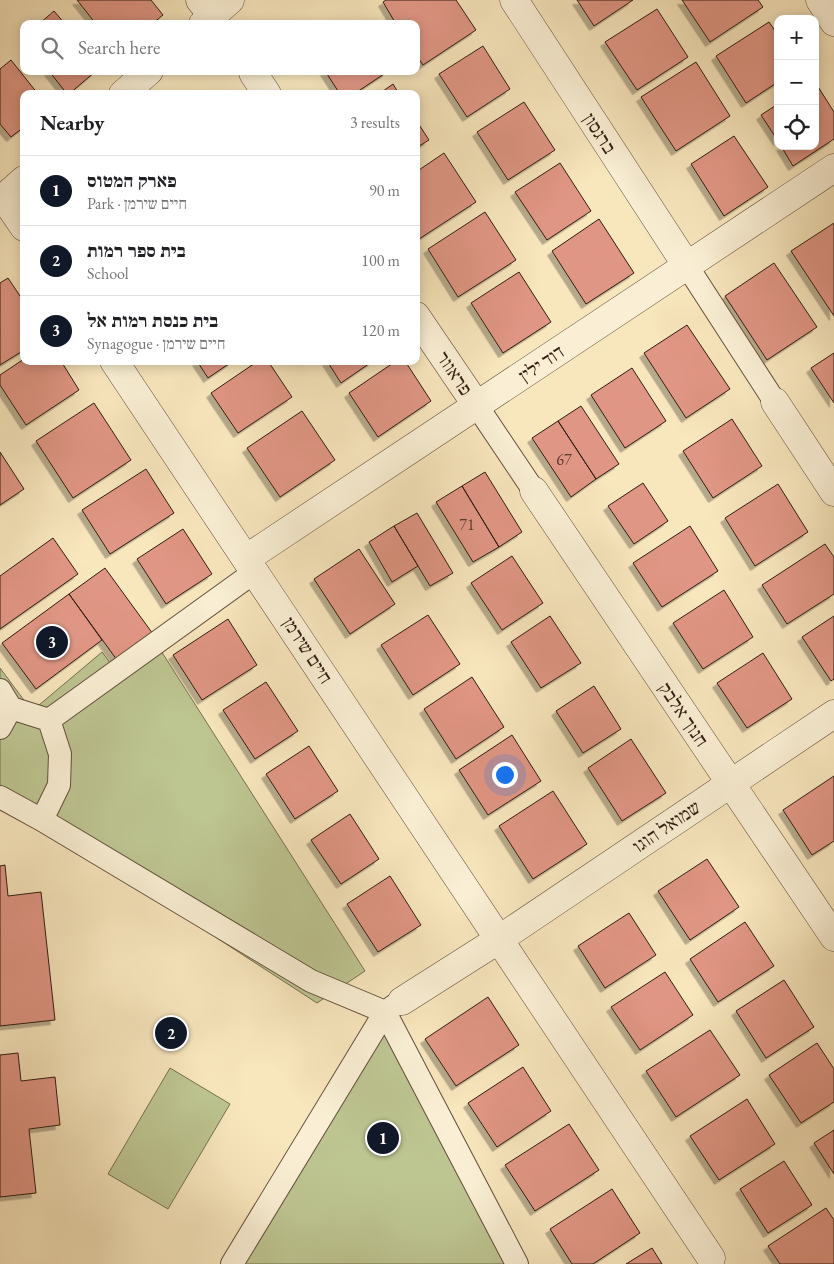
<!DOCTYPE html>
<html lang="en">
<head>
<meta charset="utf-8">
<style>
	:root { --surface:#fff; --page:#f6f6f6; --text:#202124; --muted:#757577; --line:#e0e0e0; --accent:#111827 }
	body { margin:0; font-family:"EB Garamond","Frank Ruhl Libre",serif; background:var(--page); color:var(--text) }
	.controls { position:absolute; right:15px; top:15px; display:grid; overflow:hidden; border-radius:10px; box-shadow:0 2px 12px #0003 }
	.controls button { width:45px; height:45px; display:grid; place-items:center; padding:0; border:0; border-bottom:1px solid var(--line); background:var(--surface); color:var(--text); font:25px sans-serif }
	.you { position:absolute; left:504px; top:774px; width:18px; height:18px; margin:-12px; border:4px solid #fff; border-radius:50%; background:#1a73e8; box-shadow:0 0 0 8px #1a73e833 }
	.badge { display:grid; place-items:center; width:32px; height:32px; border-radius:50%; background:var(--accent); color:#fff; font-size:16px; font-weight:700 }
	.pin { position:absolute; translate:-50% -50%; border:2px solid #fff; box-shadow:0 1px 5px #0006 }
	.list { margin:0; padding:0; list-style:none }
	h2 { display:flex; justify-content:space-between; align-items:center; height:65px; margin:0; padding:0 20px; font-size:21px }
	h2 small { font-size:16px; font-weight:400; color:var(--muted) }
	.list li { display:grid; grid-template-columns:32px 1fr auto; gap:15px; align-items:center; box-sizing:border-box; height:70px; padding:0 20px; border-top:1px solid var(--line) }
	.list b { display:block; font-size:19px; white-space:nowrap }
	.list p { margin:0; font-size:16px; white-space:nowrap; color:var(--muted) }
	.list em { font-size:16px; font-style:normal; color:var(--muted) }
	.icon { flex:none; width:28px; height:28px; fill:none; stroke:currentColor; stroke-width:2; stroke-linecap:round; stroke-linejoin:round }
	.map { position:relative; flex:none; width:834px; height:1264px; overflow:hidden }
	.search { position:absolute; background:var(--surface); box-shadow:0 2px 12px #0003; left:20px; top:20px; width:400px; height:55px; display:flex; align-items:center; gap:12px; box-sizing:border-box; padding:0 18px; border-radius:10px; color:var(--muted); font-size:19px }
	.panel { position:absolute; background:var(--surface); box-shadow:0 2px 12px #0003; left:20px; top:90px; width:400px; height:275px; border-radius:10px }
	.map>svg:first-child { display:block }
	.green { fill:#bdc591; stroke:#767050 }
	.building { fill:#e09684; stroke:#301c10; filter:url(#shadow) }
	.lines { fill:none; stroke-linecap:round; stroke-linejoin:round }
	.pedestrian-casing { stroke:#624e3b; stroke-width:24 }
	.minor-casing { stroke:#624e3b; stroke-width:29 }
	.tertiary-casing { stroke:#624e3b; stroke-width:29 }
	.pedestrian { stroke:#faefd4; stroke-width:22 }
	.minor { stroke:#faefd4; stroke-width:28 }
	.tertiary { stroke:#faefd4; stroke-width:28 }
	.labels { text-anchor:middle; stroke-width:5; stroke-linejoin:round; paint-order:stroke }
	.number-label { font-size:16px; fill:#5c3a2d }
	.street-label { font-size:19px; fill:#301c10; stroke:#faefd4 }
</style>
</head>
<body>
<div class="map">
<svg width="834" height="1264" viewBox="0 0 834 1264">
	<defs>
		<filter id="shadow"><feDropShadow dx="-4.5" dy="4.5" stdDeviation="0" flood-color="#0004"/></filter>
	</defs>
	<rect width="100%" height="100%" fill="#f8e6bd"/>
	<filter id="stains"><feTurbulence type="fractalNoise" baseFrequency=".004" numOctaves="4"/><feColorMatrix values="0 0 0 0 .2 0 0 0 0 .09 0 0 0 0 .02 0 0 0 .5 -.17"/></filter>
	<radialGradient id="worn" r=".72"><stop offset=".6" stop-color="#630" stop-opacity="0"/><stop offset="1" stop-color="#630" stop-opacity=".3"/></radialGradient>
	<path class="green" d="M 156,643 L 365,971 L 317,1003 L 109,868 L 0,802 L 0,668 L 32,711 L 102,652 L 117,672 Z
		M 385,1012 L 517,1264 L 245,1264 Z
		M 170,1068 L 230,1104 L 168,1209 L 108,1174 Z"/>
	<path class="building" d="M 77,0 L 151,0 L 163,15 L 152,24 L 96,24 Z
		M 386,0 L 456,0 L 476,30 L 423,65 L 416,55 L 416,24 L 396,24 L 383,2 Z
		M 577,0 L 633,0 L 594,26 Z
		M 682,0 L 758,0 L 763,7 L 710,42 Z
		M 657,9 L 688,57 L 637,90 L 605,42 Z
		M 54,11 L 65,24 L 39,24 Z
		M 769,22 L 778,35 L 778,82 L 746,103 L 716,56 Z
		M 483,46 L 510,89 L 467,117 L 439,74 Z
		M 11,60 L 38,94 L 24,94 L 24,127 L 11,137 L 0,124 L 0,69 Z
		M 696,62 L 730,116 L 676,151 L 641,97 Z
		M 49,71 L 96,71 L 69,94 L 67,94 Z
		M 325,71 L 387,71 L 387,72 L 354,94 L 340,94 Z
		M 815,82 L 834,112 L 834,139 L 793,166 L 781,146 L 815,146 Z
		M 393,84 L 399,94 L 379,94 Z
		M 524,102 L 555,150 L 508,180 L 477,132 Z
		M 778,104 L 778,141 L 761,115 Z
		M 416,120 L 429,140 L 416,148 Z
		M 734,136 L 768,187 L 724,216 L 691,164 Z
		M 444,153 L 476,202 L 419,239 L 416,234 L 416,172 Z
		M 560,163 L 591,211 L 547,240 L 515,192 Z
		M 485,212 L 516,260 L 458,297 L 428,249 Z
		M 599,219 L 634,273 L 586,304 L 552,251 Z
		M 834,223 L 834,316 L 791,251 Z
		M 774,263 L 817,327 L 767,360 L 725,296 Z
		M 519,272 L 551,322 L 503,353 L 471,303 Z
		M 8,278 L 24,302 L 24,350 L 0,365 L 0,283 Z
		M 687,325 L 730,389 L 686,418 L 644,353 Z
		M 834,353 L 834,403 L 811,368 Z
		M 24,359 L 24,361 L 61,361 L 79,390 L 26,425 L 0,385 L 0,375 Z
		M 197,361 L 233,361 L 208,378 Z
		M 258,361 L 268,361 L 292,397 L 238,433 L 211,393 Z
		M 327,361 L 373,361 L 341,383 Z
		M 396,361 L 405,361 L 431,401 L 378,437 L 349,393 Z
		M 632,368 L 666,421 L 625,448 L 591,395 Z
		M 94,403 L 131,460 L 73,498 L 36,441 Z
		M 581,406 L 619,464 L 596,479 L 558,421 Z
		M 302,411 L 335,460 L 280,497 L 247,448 Z
		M 732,419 L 762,466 L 713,498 L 683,451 Z
		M 558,421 L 596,479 L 571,497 L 532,438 Z
		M 0,452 L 24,489 L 0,505 Z
		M 146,469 L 174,513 L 110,554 L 82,510 Z
		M 485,472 L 522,532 L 499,547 L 462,486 Z
		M 643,483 L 668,521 L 634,544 L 608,506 Z
		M 778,484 L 808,532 L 755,566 L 725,518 Z
		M 462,486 L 499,547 L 473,562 L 436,502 Z
		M 417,513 L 453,573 L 430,586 L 394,526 Z
		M 394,526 L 418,566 L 392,582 L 369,542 Z
		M 690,526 L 718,571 L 662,607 L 633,563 Z
		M 183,529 L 212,574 L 166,604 L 137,559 Z
		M 53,538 L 78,574 L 0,629 L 0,576 Z
		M 825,544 L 834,557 L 834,594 L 787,624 L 762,585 Z
		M 359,549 L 395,604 L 350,634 L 314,579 Z
		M 512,556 L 543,603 L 502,630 L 471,583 Z
		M 105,568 L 153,634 L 117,660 L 69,594 Z
		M 724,590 L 753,637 L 703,669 L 673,623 Z
		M 69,594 L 102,640 L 36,689 L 2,643 Z
		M 428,615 L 460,664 L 413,695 L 381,645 Z
		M 550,616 L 581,663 L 541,688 L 511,642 Z
		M 834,616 L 834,679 L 831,681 L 802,637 Z
		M 228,619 L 257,665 L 202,700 L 173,655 Z
		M 763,653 L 792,699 L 747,728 L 717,683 Z
		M 472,677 L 504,727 L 456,759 L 424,709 Z
		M 266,682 L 298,731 L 255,759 L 223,710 Z
		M 594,686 L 621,729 L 583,753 L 556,711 Z
		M 512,735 L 541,781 L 488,815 L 459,770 Z
		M 631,739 L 666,793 L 622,821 L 588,768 Z
		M 309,746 L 338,791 L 295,819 L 266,774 Z
		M 834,776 L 834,841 L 812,855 L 783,810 Z
		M 553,791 L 587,844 L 533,879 L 499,826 Z
		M 350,814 L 379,859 L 341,884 L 311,840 Z
		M 707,859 L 739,907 L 690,940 L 658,891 Z
		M 5,865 L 8,896 L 41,892 L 55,1020 L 0,1026 L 0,866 Z
		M 390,876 L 421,925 L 378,952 L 347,904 Z
		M 629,913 L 656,955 L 605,988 L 578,946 Z
		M 745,922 L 774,966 L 718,1002 L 690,959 Z
		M 665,972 L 693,1015 L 640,1050 L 611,1007 Z
		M 784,980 L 814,1027 L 766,1058 L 736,1011 Z
		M 488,997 L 519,1045 L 456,1086 L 425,1039 Z
		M 710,1030 L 740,1075 L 676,1117 L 646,1071 Z
		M 817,1043 L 834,1069 L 834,1102 L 801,1123 L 769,1075 Z
		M 18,1053 L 21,1081 L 55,1077 L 60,1125 L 29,1129 L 36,1193 L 0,1197 L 0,1055 Z
		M 523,1067 L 551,1111 L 497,1147 L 468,1103 Z
		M 747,1099 L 775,1144 L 719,1180 L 690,1136 Z
		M 569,1124 L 599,1170 L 535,1211 L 505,1165 Z
		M 834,1130 L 834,1174 L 814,1143 Z
		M 784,1161 L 812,1205 L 768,1233 L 740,1189 Z
		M 612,1189 L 640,1233 L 593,1264 L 572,1264 L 550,1229 Z
		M 826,1208 L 834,1220 L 834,1264 L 780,1264 L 768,1246 Z
		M 652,1248 L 662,1264 L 626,1264 Z"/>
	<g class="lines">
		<defs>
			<path id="pedestrian" d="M 687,266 L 775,402
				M 477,406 L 534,491
				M 256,571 L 49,720 L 60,754 L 59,785 L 42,820 L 311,981 L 385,1012 L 517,1264
				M 0,690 L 11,708
				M 0,728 L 11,708 L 49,720
				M 0,797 L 42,820
				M 232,1264 L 385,1012 L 395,1005"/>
			<path id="minor" d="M 200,0 L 213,16
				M 514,0 L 687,266
				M 820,0 L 834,22
				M 253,73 L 267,94
				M 4,198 L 24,227
				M 416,316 L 477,406
				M 114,361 C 315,659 511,960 711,1258
				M 775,402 L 834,492
				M 534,491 L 834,937
				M 247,558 L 834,168
				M 402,1001 L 498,940 L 834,714"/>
			<path id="tertiary" d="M 203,24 L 230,0
				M 123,94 L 149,71
				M 0,201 L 24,180"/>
		</defs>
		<use href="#pedestrian" class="pedestrian-casing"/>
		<use href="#minor" class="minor-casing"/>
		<use href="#tertiary" class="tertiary-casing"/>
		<use href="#pedestrian" class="pedestrian"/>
		<use href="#minor" class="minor"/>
		<use href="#tertiary" class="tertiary"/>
	</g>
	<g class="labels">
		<g class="number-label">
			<text x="564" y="465">67</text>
			<text x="467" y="530">71</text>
		</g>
		<g class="street-label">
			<text transform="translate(600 133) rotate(57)" y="7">ברגסון</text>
			<text transform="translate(541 363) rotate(-34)" y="7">דוד ילין</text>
			<text transform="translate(455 373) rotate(56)" y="7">פראוור</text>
			<text transform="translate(308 650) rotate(57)" y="7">חיים שירמן</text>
			<text transform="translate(684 714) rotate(56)" y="7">חנוך אלבק</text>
			<text transform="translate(666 826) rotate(-34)" y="7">שמואל הוגו</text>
		</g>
	</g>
	<rect width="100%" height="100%" filter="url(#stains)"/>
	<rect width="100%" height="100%" fill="url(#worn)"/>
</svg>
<div class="controls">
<button>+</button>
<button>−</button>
<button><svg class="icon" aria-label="locate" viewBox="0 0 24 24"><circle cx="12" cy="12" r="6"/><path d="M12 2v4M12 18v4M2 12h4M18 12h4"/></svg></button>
</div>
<div class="you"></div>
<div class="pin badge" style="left:383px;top:1138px">1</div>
<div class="pin badge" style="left:171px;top:1033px">2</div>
<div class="pin badge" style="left:52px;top:642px">3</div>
<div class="search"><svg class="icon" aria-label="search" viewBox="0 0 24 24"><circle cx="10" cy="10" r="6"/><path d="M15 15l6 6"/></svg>Search here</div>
<section class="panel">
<h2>Nearby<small>3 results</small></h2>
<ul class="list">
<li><span class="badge">1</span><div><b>פארק המטוס</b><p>Park · חיים שירמן</p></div><em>90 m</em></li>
<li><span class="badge">2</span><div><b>בית ספר רמות</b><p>School</p></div><em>100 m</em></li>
<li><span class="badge">3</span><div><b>בית כנסת רמות אל</b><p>Synagogue · חיים שירמן</p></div><em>120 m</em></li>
</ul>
</section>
</div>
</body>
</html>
